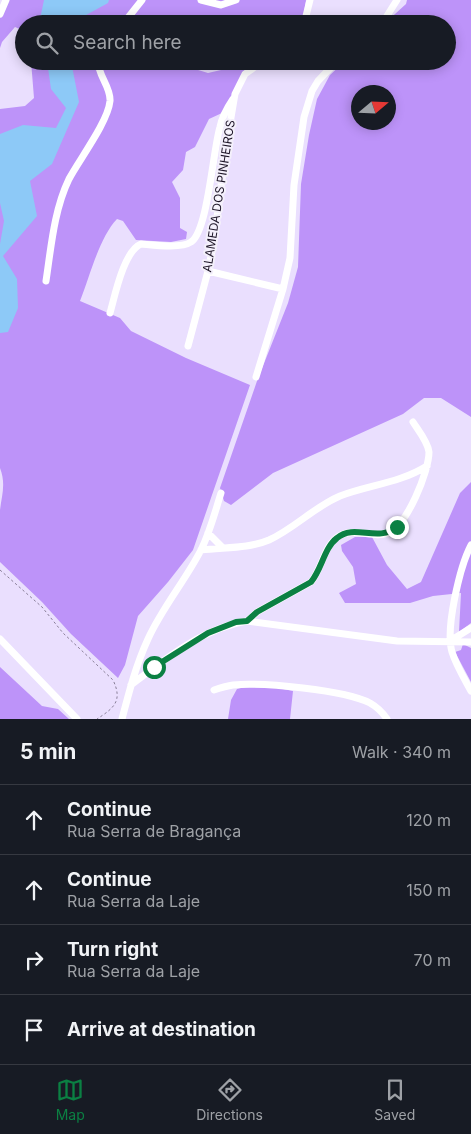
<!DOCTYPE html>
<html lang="en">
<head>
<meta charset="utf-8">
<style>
	:root { --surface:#171b24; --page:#242831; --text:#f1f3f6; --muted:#9ea1a6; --line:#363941; --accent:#0b8043 }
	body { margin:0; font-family:Inter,sans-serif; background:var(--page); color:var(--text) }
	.compass { position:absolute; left:351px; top:85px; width:45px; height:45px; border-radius:50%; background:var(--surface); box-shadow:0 2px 12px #0003; rotate:71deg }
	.stop { position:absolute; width:15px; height:15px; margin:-11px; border:4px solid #0b8043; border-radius:50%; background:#fff }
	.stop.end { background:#0b8043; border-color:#fff; box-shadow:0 1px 5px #0008 }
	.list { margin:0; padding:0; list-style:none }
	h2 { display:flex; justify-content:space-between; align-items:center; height:65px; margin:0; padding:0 20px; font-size:21px }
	h2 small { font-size:16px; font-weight:400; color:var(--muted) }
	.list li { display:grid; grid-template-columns:32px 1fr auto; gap:15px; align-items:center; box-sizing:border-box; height:70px; padding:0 20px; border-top:1px solid var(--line) }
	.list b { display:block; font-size:19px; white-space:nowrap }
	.list p { margin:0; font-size:16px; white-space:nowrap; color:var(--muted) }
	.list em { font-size:16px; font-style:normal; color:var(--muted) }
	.icon { flex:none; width:28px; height:28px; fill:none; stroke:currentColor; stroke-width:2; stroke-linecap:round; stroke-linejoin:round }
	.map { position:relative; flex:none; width:471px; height:719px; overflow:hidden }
	.search { position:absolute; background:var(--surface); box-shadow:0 2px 12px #0003; left:15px; right:15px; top:15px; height:55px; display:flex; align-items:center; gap:12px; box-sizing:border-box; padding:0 18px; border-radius:28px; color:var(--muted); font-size:19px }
	.sheet { height:345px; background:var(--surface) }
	nav { display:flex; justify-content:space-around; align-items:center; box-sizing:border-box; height:70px; border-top:1px solid var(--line); background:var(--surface); font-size:14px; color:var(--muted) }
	nav a { display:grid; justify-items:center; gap:2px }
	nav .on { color:var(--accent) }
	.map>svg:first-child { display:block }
	.forest { fill:#bd93f9; fill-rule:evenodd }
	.water { fill:#8dc9f7 }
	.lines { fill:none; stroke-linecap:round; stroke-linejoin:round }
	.path { stroke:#897f98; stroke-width:1; stroke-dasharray:2.5 2.5; stroke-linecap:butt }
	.minor { stroke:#fff; stroke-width:7 }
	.route { stroke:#0b8043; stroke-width:6 }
	.labels { text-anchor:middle; stroke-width:4; stroke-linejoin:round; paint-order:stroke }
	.street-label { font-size:12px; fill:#1d1527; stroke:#f4f0fb }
</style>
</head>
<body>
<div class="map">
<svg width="471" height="719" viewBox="0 0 471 719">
	<rect width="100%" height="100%" fill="#eadffe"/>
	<path class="forest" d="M 8,0 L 306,0 L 302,24 L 24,24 L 24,31 L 15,27 L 2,42 L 0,48 L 0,18 Z
		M 407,0 L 471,0 L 471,417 L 441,398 L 424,398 L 403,414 L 273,473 L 231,505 L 224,501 L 220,488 L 257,381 L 288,303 L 298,267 L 301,184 L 309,135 L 317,99 L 330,75 L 345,61 L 447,61 L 447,24 L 384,24 L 406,4 ZM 358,92 L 388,92 L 388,122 L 358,122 Z
		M 31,61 L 183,61 L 185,66 L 208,73 L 221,70 L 223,61 L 264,61 L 251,66 L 222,113 L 209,119 L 195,147 L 186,152 L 183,170 L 172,182 L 180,198 L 180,228 L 187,232 L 186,239 L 171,242 L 136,240 L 123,221 L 117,219 C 99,238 90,276 80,301 L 120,318 L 131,331 L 186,358 L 250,385 L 193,550 L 168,582 L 138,616 L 125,665 L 118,678 L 71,634 L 42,602 L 0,562 C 0,545 0,527 0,510 C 2,494 6,484 0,468 L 0,109 L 25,106 L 34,98 Z
		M 471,482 L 471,623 L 459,632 L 461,593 L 433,596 L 410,603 L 345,603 L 339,593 L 356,584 L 353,567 L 342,551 L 341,545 L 355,537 L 372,537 L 387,565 L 407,589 L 421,582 L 460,493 Z
		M 463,644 L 471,648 L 471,682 L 455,652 L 461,650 Z
		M 0,667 L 42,706 L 58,709 L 69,719 L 0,719 Z
		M 245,687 L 278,688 L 293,691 L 290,719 L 228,719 L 231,700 L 237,689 Z"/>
	<path class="water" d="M 44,0 L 109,0 L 108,3 L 77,20 L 75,24 L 39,24 Z
		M 47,61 L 71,61 L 79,102 L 52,164 L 30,181 L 37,216 L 3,256 L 17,279 L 18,308 L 8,332 L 0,333 L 0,244 L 4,221 L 0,203 L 0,134 L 23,125 L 56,128 L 66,108 L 51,89 Z"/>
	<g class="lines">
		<path class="path" d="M 0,570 L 42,607 L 63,633 L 113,680 C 123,701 114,708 97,719"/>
		<path class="minor" d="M 201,0 L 221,5 L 236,0
			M 0,14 L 6,0
			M 123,24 L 142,0
			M 304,24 L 310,0
			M 380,24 L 385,19 L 397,0
			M 208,271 L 283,289
			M 46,281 C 51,248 54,210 69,179 C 79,160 108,122 110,101 C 111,87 98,76 98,61
			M 110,313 C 115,295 124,251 141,244 C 153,245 181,249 191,242 C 208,231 213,149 220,127 C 222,117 227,108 233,99
			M 188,346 L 208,271 L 214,241 L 226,147 L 235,94 L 245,74 L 259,64 L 270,61
			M 256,377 L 283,289 L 290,258 L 294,185 L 304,117 L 312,91 L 318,81 L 337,61
			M 208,533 L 222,547
			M 471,545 C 460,566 445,629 452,652 C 456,665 464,678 471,691
			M 201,550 C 223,547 248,549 269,540 C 295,528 314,507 340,496 C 369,485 400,483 427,466
			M 247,621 L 257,612 L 311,582 C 322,569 324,545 339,536 C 355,527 373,539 388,533 C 407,526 429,471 429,452 C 428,442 418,430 413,422
			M 0,639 L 77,719
			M 450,641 L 471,628
			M 131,685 C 165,659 203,628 247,621 L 397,641 L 471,642
			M 214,690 C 220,688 226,686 233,685 C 262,682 345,690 370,703 C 377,707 383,713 387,719
			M 122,719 C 129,692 136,665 148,639 C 162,608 185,581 201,550 C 210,532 215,512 221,493"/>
	</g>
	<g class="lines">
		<path class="route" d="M 154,667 L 208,633 L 236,622 L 247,621 L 257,612 L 311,582 C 322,569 324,548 337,538 C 355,523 377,543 397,527"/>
	</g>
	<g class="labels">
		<g class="street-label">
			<text transform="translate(219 196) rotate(-81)" y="4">ALAMEDA DOS PINHEIROS</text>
		</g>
	</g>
</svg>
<svg class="compass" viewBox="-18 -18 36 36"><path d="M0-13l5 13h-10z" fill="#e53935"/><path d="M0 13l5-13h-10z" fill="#9ea1a6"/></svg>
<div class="stop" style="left:154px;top:667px"></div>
<div class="stop end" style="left:397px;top:527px"></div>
<div class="search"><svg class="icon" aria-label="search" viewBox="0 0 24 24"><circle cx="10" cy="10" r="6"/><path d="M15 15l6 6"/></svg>Search here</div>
</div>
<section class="sheet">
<h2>5 min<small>Walk · 340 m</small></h2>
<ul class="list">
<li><svg class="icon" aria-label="ahead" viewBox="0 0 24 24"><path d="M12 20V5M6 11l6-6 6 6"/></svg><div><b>Continue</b><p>Rua Serra de Bragança</p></div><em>120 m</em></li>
<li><svg class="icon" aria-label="ahead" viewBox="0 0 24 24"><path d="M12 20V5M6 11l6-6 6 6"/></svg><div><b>Continue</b><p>Rua Serra da Laje</p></div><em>150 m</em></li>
<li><svg class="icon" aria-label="right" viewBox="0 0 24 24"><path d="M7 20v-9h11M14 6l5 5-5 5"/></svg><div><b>Turn right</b><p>Rua Serra da Laje</p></div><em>70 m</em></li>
<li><svg class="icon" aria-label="arrive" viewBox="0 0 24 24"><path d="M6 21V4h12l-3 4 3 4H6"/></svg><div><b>Arrive at destination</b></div></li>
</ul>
</section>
<nav>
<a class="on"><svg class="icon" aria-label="map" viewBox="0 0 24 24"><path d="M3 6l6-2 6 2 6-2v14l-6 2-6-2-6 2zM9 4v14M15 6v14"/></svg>Map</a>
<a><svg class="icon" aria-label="directions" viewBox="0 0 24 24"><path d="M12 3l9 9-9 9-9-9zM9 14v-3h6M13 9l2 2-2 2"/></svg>Directions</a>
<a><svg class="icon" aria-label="saved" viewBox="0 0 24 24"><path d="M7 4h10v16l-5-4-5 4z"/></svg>Saved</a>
</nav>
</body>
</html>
